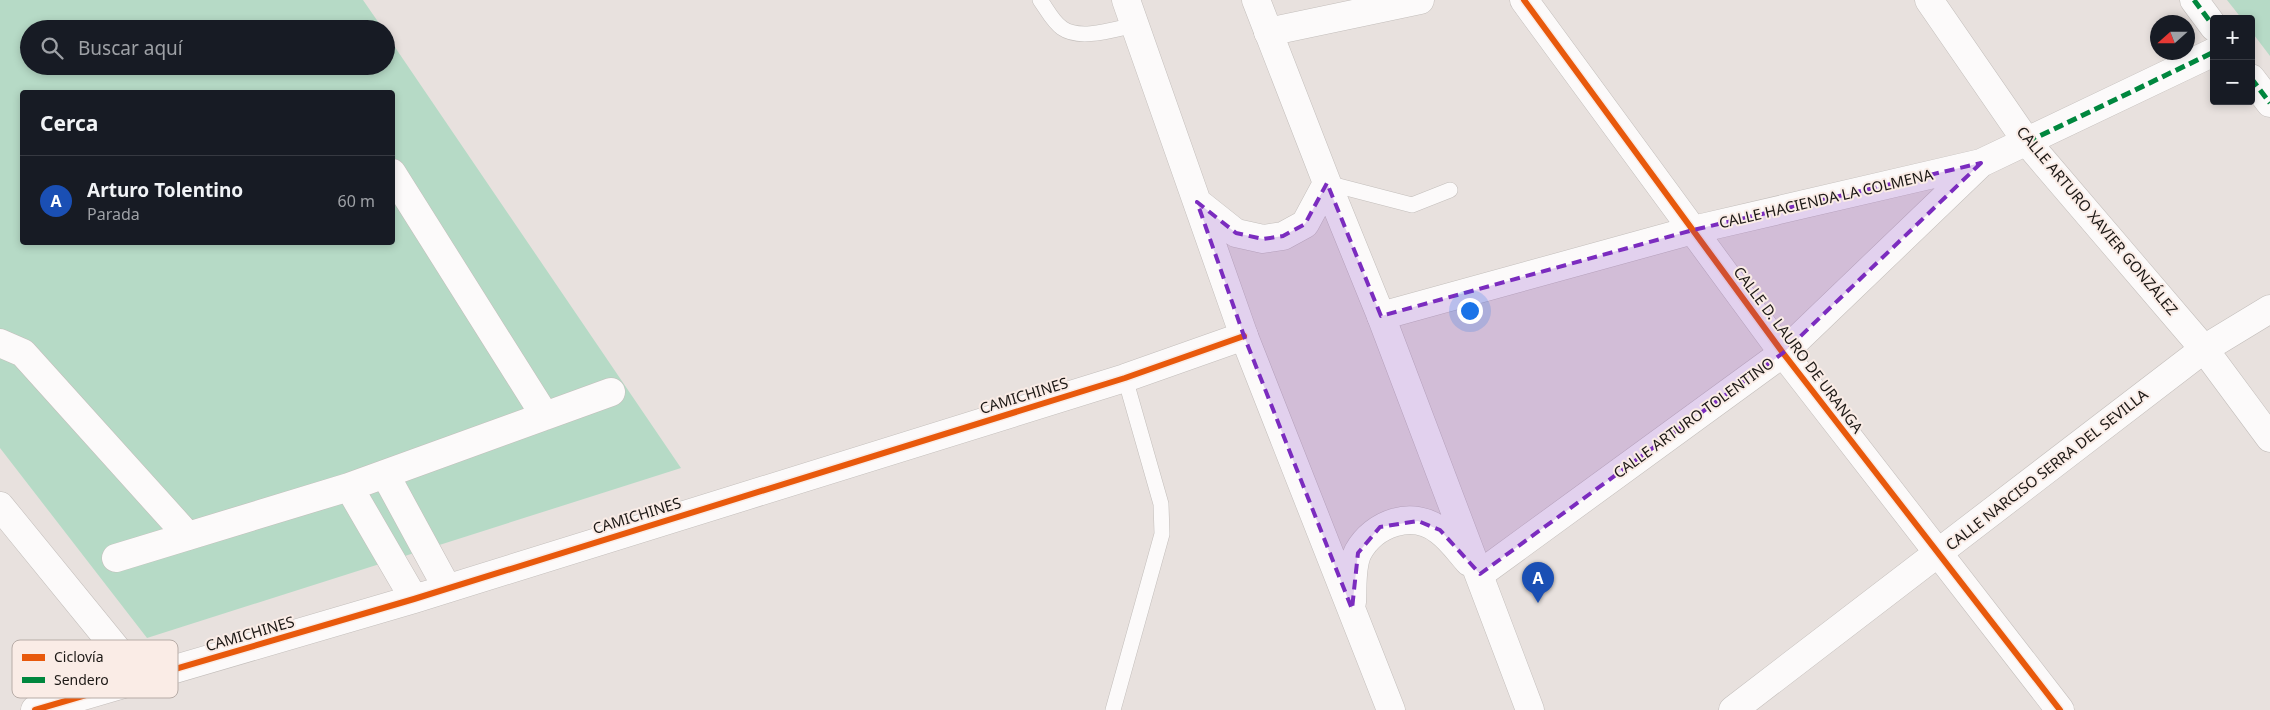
<!DOCTYPE html>
<html lang="es">
<head>
<meta charset="utf-8">
<style>
	:root { --surface:#171b24; --page:#20242c; --text:#f1f3f6; --muted:#9ea1a6; --line:#363941; --accent:#db2777 }
	body { margin:0; font-family:"Noto Sans",sans-serif; background:var(--page); color:var(--text) }
	.controls { position:absolute; right:15px; top:15px; display:grid; overflow:hidden; border-radius:5px; box-shadow:0 2px 8px #0003 }
	.controls button { width:45px; height:45px; display:grid; place-items:center; padding:0; border:0; border-bottom:1px solid var(--line); background:var(--surface); color:var(--text); font:25px sans-serif }
	.compass { position:absolute; left:2150px; top:15px; width:45px; height:45px; border-radius:50%; background:var(--surface); box-shadow:0 2px 8px #0003; rotate:249deg }
	.you { position:absolute; left:1469px; top:310px; width:18px; height:18px; margin:-12px; border:4px solid #fff; border-radius:50%; background:#1a73e8; box-shadow:0 0 0 8px #1a73e833 }
	.badge { display:grid; place-items:center; width:32px; height:32px; border-radius:50%; background:var(--accent); color:#fff; font-size:16px; font-weight:700 }
	.pin { position:absolute; translate:-50% -41px; filter:drop-shadow(0 1px 2px #0008) }
	.pin::after { content:''; position:absolute; top:26px; width:18px; height:15px; background:inherit; clip-path:polygon(0 0,100% 0,50% 100%) }
	.list { margin:0; padding:0; list-style:none }
	h2 { display:flex; justify-content:space-between; align-items:center; height:65px; margin:0; padding:0 20px; font-size:21px }
	h2 small { font-size:16px; font-weight:400; color:var(--muted) }
	.list li { display:grid; grid-template-columns:32px 1fr auto; gap:15px; align-items:center; box-sizing:border-box; height:90px; padding:0 20px; border-top:1px solid var(--line) }
	.list b { display:block; font-size:19px; white-space:nowrap }
	.list p { margin:0; font-size:16px; white-space:nowrap; color:var(--muted) }
	.list em { font-size:16px; font-style:normal; color:var(--muted) }
	.icon { flex:none; width:28px; height:28px; fill:none; stroke:currentColor; stroke-width:2; stroke-linecap:round; stroke-linejoin:round }
	.map { position:relative; flex:none; width:2270px; height:710px; overflow:hidden }
	.search { position:absolute; background:var(--surface); box-shadow:0 2px 8px #0003; left:20px; top:20px; width:375px; height:55px; display:flex; align-items:center; gap:12px; box-sizing:border-box; padding:0 18px; border-radius:28px; color:var(--muted); font-size:19px }
	.panel { position:absolute; background:var(--surface); box-shadow:0 2px 8px #0003; left:20px; top:90px; width:375px; height:155px; border-radius:5px }
	.map>svg:first-child { display:block }
	.green { fill:#b6dac6; fill-rule:evenodd }
	.lines { fill:none; stroke-linecap:round; stroke-linejoin:round }
	.lane-casing { stroke:#c3bebb; stroke-width:16 }
	.street-casing { stroke:#c3bebb; stroke-width:29 }
	.highway-casing { stroke:#c3bebb; stroke-width:29 }
	.lane { stroke:#fcfafa; stroke-width:15 }
	.street { stroke:#fcfafa; stroke-width:28 }
	.highway { stroke:#fcfafa; stroke-width:28 }
	.quiet { stroke:#00873e; stroke-width:5; stroke-dasharray:10 5; stroke-linecap:butt }
	.cycleway-casing { stroke:#faece6; stroke-width:9 }
	.cycleway { stroke:#e8590c; stroke-width:6 }
	.marked { fill:#7b2cbf; fill-opacity:0.2; stroke:#7b2cbf; stroke-width:4; stroke-dasharray:10 6; stroke-linejoin:round }
	.labels { text-anchor:middle; stroke-width:4; stroke-linejoin:round; paint-order:stroke }
	.street-label { font-size:15px; fill:#1c1815; stroke:#faece6 }
	.key { fill:#faece6; stroke:#b7aca7; stroke-width:1 }
	.key-label { font-size:14px; fill:#1c1815 }
</style>
</head>
<body>
<div class="map">
<svg width="2270" height="710" viewBox="0 0 2270 710">
	<rect width="100%" height="100%" fill="#e8e1de"/>
	<path class="green" d="M 0,0 L 363,0 L 383,29 L 29,29 L 29,66 L 386,66 L 386,34 L 681,468 L 147,638 L 0,448 ZM 22,92 L 392,92 L 392,242 L 22,242 Z
		M 2227,0 L 2270,0 L 2270,56 L 2251,31 L 2251,19 L 2242,19 Z"/>
	<g class="lines">
		<defs>
			<path id="lane" d="M 1040,0 C 1046,8 1053,22 1062,28 C 1080,41 1115,29 1135,25
				M 1327,183 L 1412,205 L 1450,190
				M 1113,710 L 1162,534 L 1161,504 L 1125,378"/>
			<path id="street" d="M 1524,0 L 1783,353 L 2060,710
				M 1929,0 L 2027,142 L 2204,349 L 2270,438
				M 2194,0 L 2214,27
				M 1268,32 L 1420,0
				M 2251,78 L 2270,103
				M 392,173 L 545,416
				M 1381,316 L 1693,230 L 1981,163 L 2214,52
				M 0,343 L 23,353 L 188,536
				M 385,474 L 447,588
				M 349,487 L 414,599
				M 0,506 L 141,679
				M 116,558 L 349,487 L 611,392
				M 1480,574 L 1783,353 L 1980,164
				M 35,710 L 414,599 L 1125,378 L 1244,336
				M 1733,710 L 2204,349 L 2270,309"/>
			<path id="highway" d="M 1126,0 L 1244,336 L 1391,710
				M 1256,0 L 1327,183 L 1381,316 L 1530,710
				M 1197,202 L 1236,233 L 1263,239 L 1283,236 L 1305,224 L 1327,183
				M 1352,602 C 1353,586 1351,566 1358,552 C 1374,523 1413,509 1440,531 C 1451,539 1460,552 1469,562"/>
		</defs>
		<use href="#lane" class="lane-casing"/>
		<use href="#street" class="street-casing"/>
		<use href="#highway" class="highway-casing"/>
		<use href="#lane" class="lane"/>
		<use href="#street" class="street"/>
		<use href="#highway" class="highway"/>
		<path class="quiet" d="M 2194,0 L 2214,27
			M 2251,78 L 2270,103
			M 2027,142 L 2214,52"/>
		<defs>
			<path id="cycleway" d="M 1524,0 L 1783,353 L 2060,710
				M 35,710 L 414,599 L 1125,378 L 1244,336"/>
		</defs>
		<use href="#cycleway" class="cycleway-casing"/>
		<use href="#cycleway" class="cycleway"/>
	</g>
	<path class="marked" d="M 1981,163 L 1783,353 L 1480,574 L 1440,530 L 1418,521 L 1380,527 L 1358,553 L 1352,609 L 1244,336 L 1197,202 L 1236,233 L 1263,239 L 1283,236 L 1305,224 L 1327,183 L 1381,316 L 1693,230 Z"/>
	<g class="labels">
		<g class="street-label">
			<text transform="translate(1826 199) rotate(-13)" y="5">CALLE HACIENDA LA COLMENA</text>
			<text transform="translate(2097 221) rotate(50)" y="5">CALLE ARTURO XAVIER GONZÁLEZ</text>
			<text transform="translate(1798 350) rotate(53)" y="5">CALLE D. LAURO DE URANGA</text>
			<text transform="translate(1024 396) rotate(-17)" y="5">CAMICHINES</text>
			<text transform="translate(1694 418) rotate(-36)" y="5">CALLE ARTURO TOLENTINO</text>
			<text transform="translate(2047 470) rotate(-38)" y="5">CALLE NARCISO SERRA DEL SEVILLA</text>
			<text transform="translate(637 516) rotate(-17)" y="5">CAMICHINES</text>
			<text transform="translate(250 634) rotate(-16)" y="5">CAMICHINES</text>
		</g>
	</g>
	<rect x="12" y="640" width="166" height="58" rx="8" class="key"/>
	<rect x="22" y="654" width="23" height="7" fill="#e8590c"/>
	<rect x="22" y="677" width="23" height="6" fill="#00873e"/>
	<g class="key-label">
		<text x="54" y="662">Ciclovía</text>
		<text x="54" y="685">Sendero</text>
	</g>
</svg>
<div class="controls">
<button>+</button>
<button>−</button>
</div>
<svg class="compass" viewBox="-18 -18 36 36"><path d="M0-13l5 13h-10z" fill="#e53935"/><path d="M0 13l5-13h-10z" fill="#9ea1a6"/></svg>
<div class="you"></div>
<div class="pin badge" style="left:1538px;top:603px;background:#1a4fb4">A</div>
<div class="search"><svg class="icon" aria-label="search" viewBox="0 0 24 24"><circle cx="10" cy="10" r="6"/><path d="M15 15l6 6"/></svg>Buscar aquí</div>
<section class="panel">
<h2>Cerca<small></small></h2>
<ul class="list">
<li><span class="badge" style="background:#1a4fb4">A</span><div><b>Arturo Tolentino</b><p>Parada</p></div><em>60 m</em></li>
</ul>
</section>
</div>
</body>
</html>
